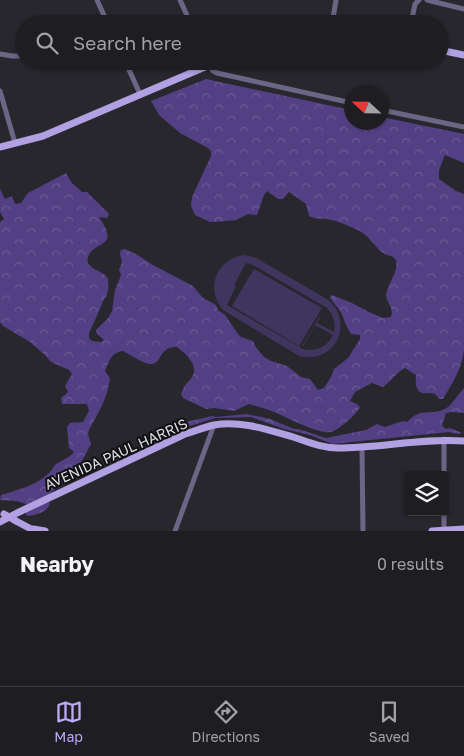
<!DOCTYPE html>
<html lang="en">
<head>
<meta charset="utf-8">
<style>
	:root { --surface:#1e1d22; --page:#26262a; --text:#f1f3f6; --muted:#a1a2a5; --line:#3c3b40; --accent:#bca9f5 }
	body { margin:0; font-family:"Golos Text",sans-serif; background:var(--page); color:var(--text) }
	.controls { position:absolute; right:15px; bottom:15px; display:grid; overflow:hidden; border-radius:5px; box-shadow:0 1px 4px #0004 }
	.controls button { width:45px; height:45px; display:grid; place-items:center; padding:0; border:0; border-bottom:1px solid var(--line); background:var(--surface); color:var(--text); font:25px sans-serif }
	.compass { position:absolute; left:344px; top:85px; width:45px; height:45px; border-radius:50%; background:var(--surface); box-shadow:0 1px 4px #0004; rotate:292deg }
	.list { margin:0; padding:0; list-style:none }
	h2 { display:flex; justify-content:space-between; align-items:center; height:65px; margin:0; padding:0 20px; font-size:21px }
	h2 small { font-size:16px; font-weight:400; color:var(--muted) }
	.icon { flex:none; width:28px; height:28px; fill:none; stroke:currentColor; stroke-width:2; stroke-linecap:round; stroke-linejoin:round }
	.map { position:relative; flex:none; width:464px; height:531px; overflow:hidden }
	.search { position:absolute; background:var(--surface); box-shadow:0 1px 4px #0004; left:15px; right:15px; top:15px; height:55px; display:flex; align-items:center; gap:12px; box-sizing:border-box; padding:0 18px; border-radius:28px; color:var(--muted); font-size:19px }
	.sheet { height:155px; background:var(--surface) }
	nav { display:flex; justify-content:space-around; align-items:center; box-sizing:border-box; height:70px; border-top:1px solid var(--line); background:var(--surface); font-size:14px; color:var(--muted) }
	nav a { display:grid; justify-items:center; gap:2px }
	nav .on { color:var(--accent) }
	.map>svg:first-child { display:block }
	.forest { fill:url(#forest-crowns) }
	.park { fill:#40355f; fill-rule:evenodd }
	.lines { fill:none; stroke-linecap:round; stroke-linejoin:round }
	.minor { stroke:#6c6585; stroke-width:5 }
	.major { stroke:#b1a1e2; stroke-width:7 }
	.major-bridge { stroke:#b1a1e2; stroke-width:7 }
	.labels { text-anchor:middle; stroke-width:4; stroke-linejoin:round; paint-order:stroke }
	.street-label { font-size:14px; fill:#dedde2; stroke:#111014 }
</style>
</head>
<body>
<div class="map">
<svg width="464" height="531" viewBox="0 0 464 531">
	<defs>
		<pattern id="forest-crowns" width="20" height="18" patternUnits="userSpaceOnUse" patternTransform="scale(1.25)"><rect width="20" height="18" fill="#533f83"/><path d="M2 6a3 3 0 1 1 6 0M12 15a3 3 0 1 1 6 0" fill="none" stroke="#6b5a94"/></pattern>
	</defs>
	<rect width="100%" height="100%" fill="#28272e"/>
	<path class="forest" d="M 206,79 L 351,110 L 352,122 L 382,122 L 382,117 L 464,134 L 464,163 L 445,155 L 439,170 L 439,179 L 456,191 L 464,194 L 464,350 C 462,368 452,384 443,399 L 439,399 C 433,387 421,399 417,388 C 415,385 416,379 416,375 L 405,368 C 396,373 391,381 383,387 L 372,383 L 355,392 L 350,401 L 357,404 L 360,407 C 357,414 338,431 330,432 C 317,434 284,416 272,411 C 264,408 256,406 249,404 L 234,411 L 214,408 L 206,409 L 183,398 L 181,394 C 181,394 184,387 184,387 C 186,383 190,381 192,377 C 199,365 186,354 177,347 C 173,347 169,347 166,350 C 160,353 160,363 152,364 C 145,365 129,354 123,351 C 111,352 109,362 105,371 L 110,378 C 107,400 99,411 89,430 L 88,434 L 91,444 L 78,468 L 44,499 L 50,503 C 47,513 36,515 27,516 L 25,512 L 29,505 L 17,501 L 0,500 L 1,495 C 17,490 35,486 48,474 C 51,472 52,468 55,465 C 61,460 69,459 74,452 L 69,448 L 67,427 L 70,423 L 83,422 L 89,411 L 87,404 L 62,404 L 61,398 L 68,392 L 65,386 L 72,374 L 69,370 L 51,362 L 45,355 L 30,342 L 3,326 L 0,322 L 0,222 L 4,219 L 0,212 L 0,189 L 5,199 L 12,196 L 15,204 L 21,203 L 28,193 L 66,173 L 72,183 L 82,192 L 87,192 L 109,214 L 107,218 L 99,217 C 121,249 94,240 88,257 C 84,270 105,270 108,279 C 108,282 109,288 108,290 C 108,294 105,298 103,301 C 99,312 94,322 89,333 L 89,338 L 92,341 L 101,342 L 104,340 L 97,334 L 96,330 L 108,318 L 112,311 L 115,290 L 120,278 L 121,274 L 119,270 L 122,262 L 120,254 L 121,250 L 125,249 L 136,254 L 153,265 L 193,286 L 203,298 L 216,305 L 218,310 L 225,315 L 238,334 L 241,337 L 253,341 L 255,346 L 264,357 L 271,361 L 287,366 L 301,377 L 310,379 L 318,390 L 324,388 L 331,377 L 334,369 L 348,358 L 360,339 L 360,335 L 351,334 L 346,325 L 341,312 L 330,298 L 332,295 L 352,303 L 371,313 L 383,318 L 391,317 C 394,306 386,303 386,295 C 387,284 399,272 396,261 C 394,255 388,256 383,253 C 376,248 371,239 364,234 C 359,229 339,222 332,220 C 324,218 316,220 309,216 L 306,204 L 289,192 L 283,199 L 278,199 L 267,191 L 264,195 L 257,215 L 248,214 L 236,220 L 215,222 L 210,222 L 195,215 L 191,206 L 192,197 L 211,156 L 211,151 L 208,148 L 180,133 L 159,115 L 151,101 Z
		M 464,388 L 464,413 L 452,412 L 446,413 L 442,426 L 446,429 L 450,428 L 462,433 L 458,434 L 449,432 L 332,444 L 310,435 L 284,429 L 251,417 L 215,418 L 187,427 L 184,426 L 186,422 L 212,416 L 216,417 L 247,414 L 270,419 L 294,429 L 298,429 L 326,438 L 366,430 L 377,424 L 385,427 L 403,421 L 407,422 C 423,405 433,418 448,407 C 452,404 460,392 464,388 Z"/>
	<path class="park" d="M 244,255 L 250,256 L 256,258 L 327,299 C 356,322 335,365 299,356 L 223,310 C 205,289 216,259 244,255 ZM 246,263 L 253,265 L 327,308 C 333,315 336,322 334,332 L 317,323 L 320,317 L 319,317 L 302,346 L 303,346 L 315,325 L 333,335 C 327,347 316,352 303,349 L 227,305 L 236,286 L 234,285 Z
		M 254,269 L 322,308 L 299,346 L 232,306 Z"/>
	<g class="lines">
		<path class="minor" d="M 97,0 L 108,24
			M 180,0 L 191,24
			M 427,0 L 464,9
			M 332,24 L 336,0
			M 411,24 L 415,4 L 419,0
			M 0,54 L 12,56 L 24,56
			M 125,61 L 140,94
			M 208,61 L 213,71 L 217,73 L 352,103
			M 0,91 L 15,143
			M 382,110 L 464,127
			M 444,439 L 444,475
			M 362,447 L 363,531
			M 444,512 L 444,530
			M 175,531 L 214,425"/>
		<path class="major" d="M 440,50 L 464,55
			M 0,147 L 43,136 L 219,61
			M 16,521 L 35,531
			M 0,522 L 17,513 L 185,434 C 195,431 205,427 214,425 C 241,420 268,430 293,437 C 308,442 322,448 338,448 C 380,448 422,438 464,441
			M 33,529 L 45,531
			M 432,531 L 464,529"/>
		<path class="major-bridge" d="M 4,514 L 16,521"/>
	</g>
	<g class="labels">
		<g class="street-label">
			<text transform="translate(116 454) rotate(-24)" y="5">AVENIDA PAUL HARRIS</text>
		</g>
	</g>
</svg>
<div class="controls">
<button><svg class="icon" aria-label="layers" viewBox="0 0 24 24"><path d="M12 4l9 5-9 5-9-5zM3 14l9 5 9-5"/></svg></button>
</div>
<svg class="compass" viewBox="-18 -18 36 36"><path d="M0-13l5 13h-10z" fill="#e53935"/><path d="M0 13l5-13h-10z" fill="#a1a2a5"/></svg>
<div class="search"><svg class="icon" aria-label="search" viewBox="0 0 24 24"><circle cx="10" cy="10" r="6"/><path d="M15 15l6 6"/></svg>Search here</div>
</div>
<section class="sheet">
<h2>Nearby<small>0 results</small></h2>
<ul class="list">
</ul>
</section>
<nav>
<a class="on"><svg class="icon" aria-label="map" viewBox="0 0 24 24"><path d="M3 6l6-2 6 2 6-2v14l-6 2-6-2-6 2zM9 4v14M15 6v14"/></svg>Map</a>
<a><svg class="icon" aria-label="directions" viewBox="0 0 24 24"><path d="M12 3l9 9-9 9-9-9zM9 14v-3h6M13 9l2 2-2 2"/></svg>Directions</a>
<a><svg class="icon" aria-label="saved" viewBox="0 0 24 24"><path d="M7 4h10v16l-5-4-5 4z"/></svg>Saved</a>
</nav>
</body>
</html>
